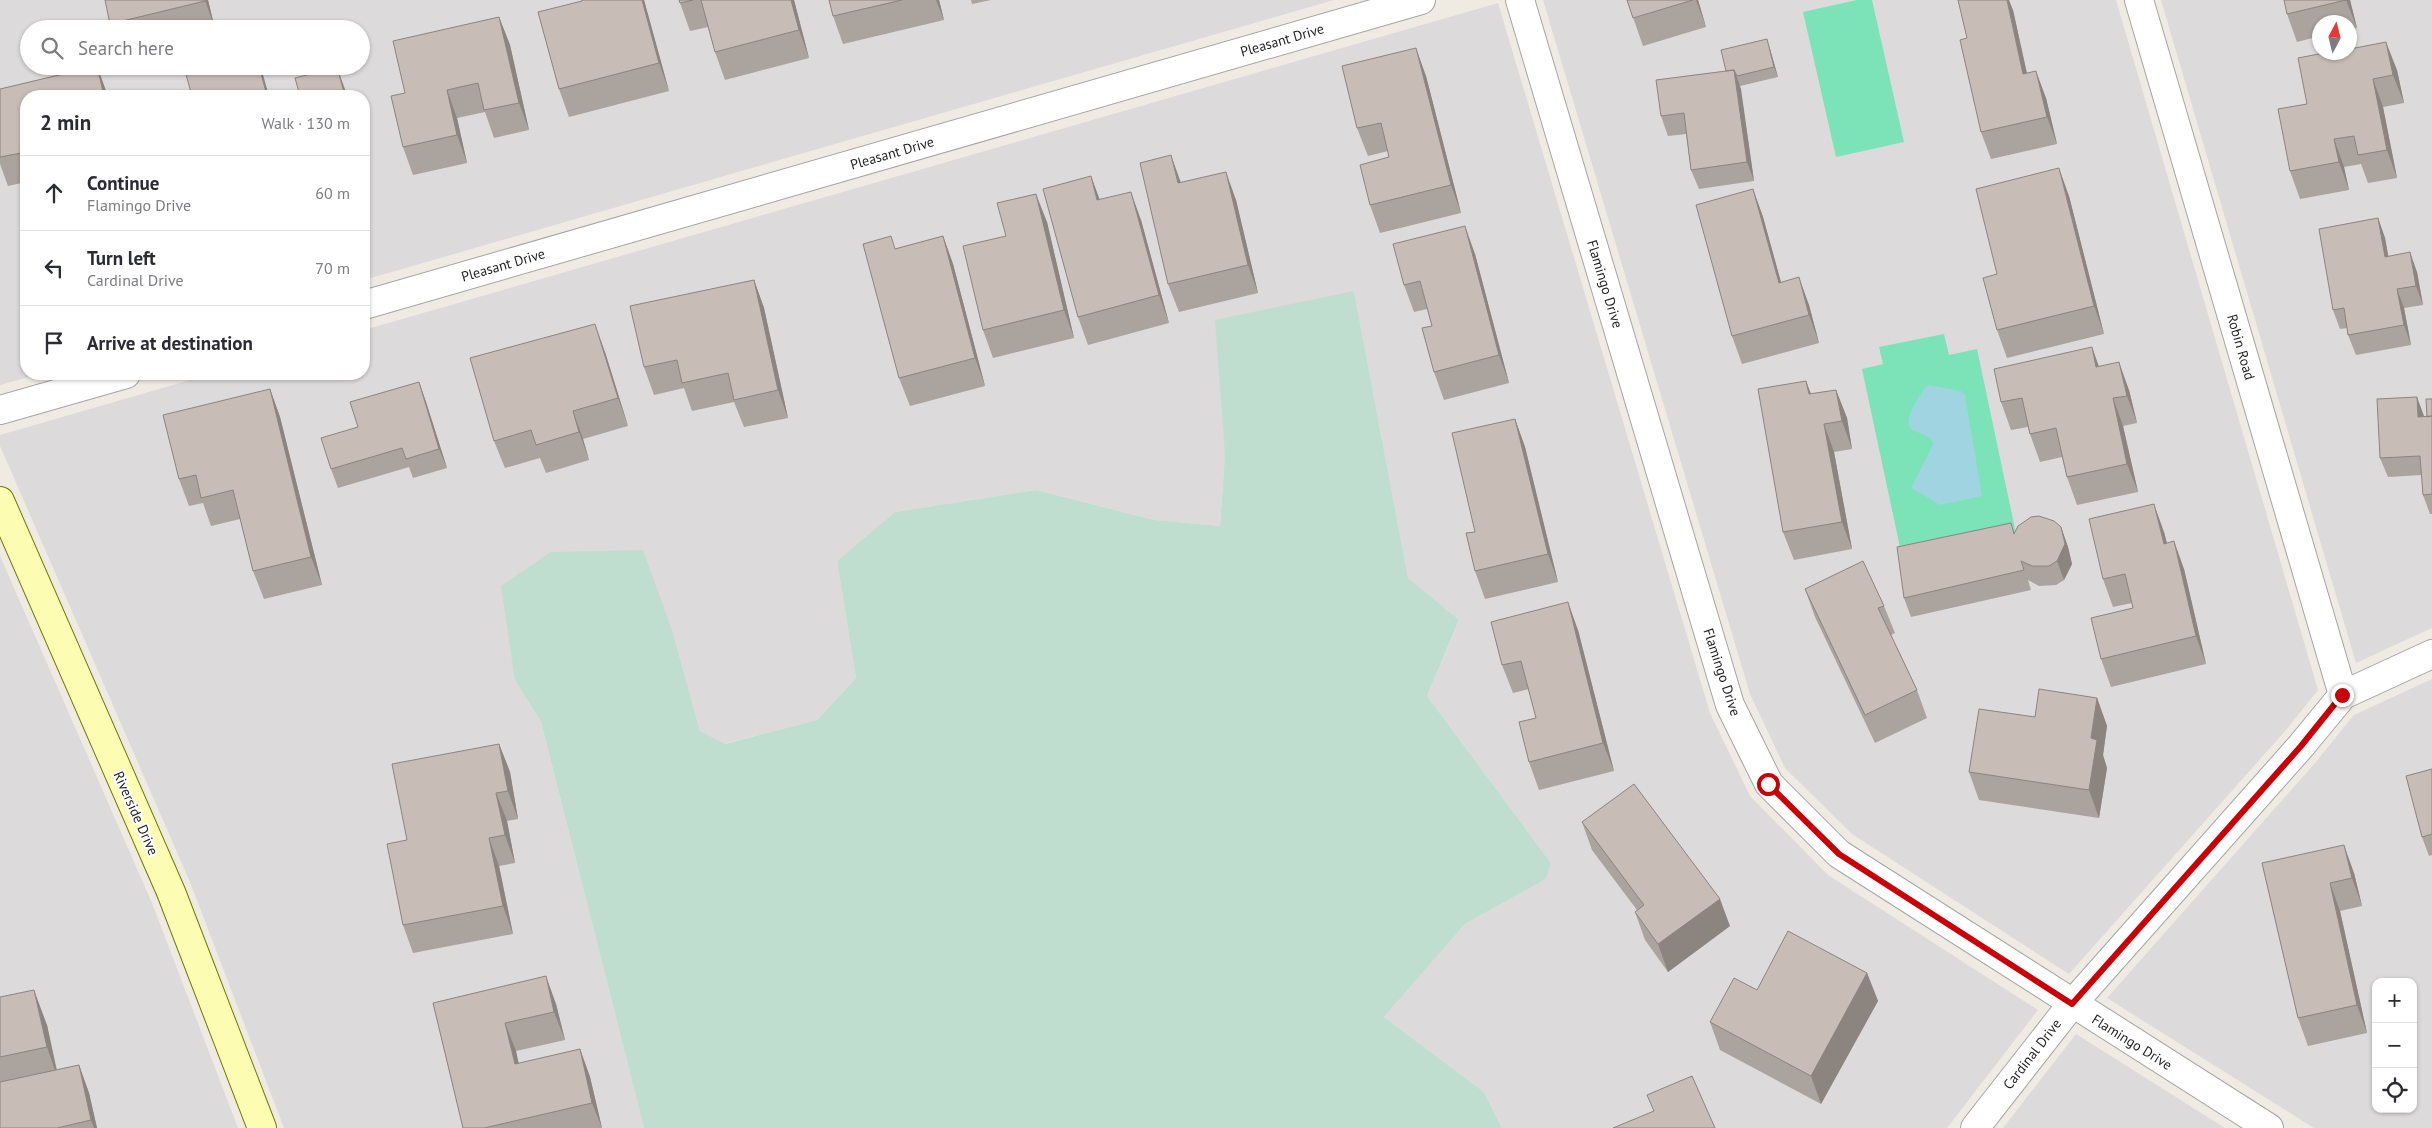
<!DOCTYPE html>
<html lang="en">
<head>
<meta charset="utf-8">
<style>
	:root { --surface:#fff; --page:#f7f7f7; --text:#2b2b33; --muted:#7c7c81; --line:#e1e1e2 }
	body { margin:0; font-family:"PT Sans",sans-serif; background:var(--page); color:var(--text) }
	.controls { position:absolute; right:15px; bottom:15px; display:grid; overflow:hidden; border-radius:10px; box-shadow:0 1px 4px #0004 }
	.controls button { width:45px; height:45px; display:grid; place-items:center; padding:0; border:0; border-bottom:1px solid var(--line); background:var(--surface); color:var(--text); font:25px sans-serif }
	.compass { position:absolute; left:2312px; top:15px; width:45px; height:45px; border-radius:50%; background:var(--surface); box-shadow:0 1px 4px #0004; rotate:7deg }
	.stop { position:absolute; width:15px; height:15px; margin:-11px; border:4px solid #cb0007; border-radius:50%; background:#fff }
	.stop.end { background:#cb0007; border-color:#fff; box-shadow:0 1px 5px #0008 }
	.list { margin:0; padding:0; list-style:none }
	h2 { display:flex; justify-content:space-between; align-items:center; height:65px; margin:0; padding:0 20px; font-size:21px }
	h2 small { font-size:16px; font-weight:400; color:var(--muted) }
	.list li { display:grid; grid-template-columns:32px 1fr auto; gap:15px; align-items:center; box-sizing:border-box; height:75px; padding:0 20px; border-top:1px solid var(--line) }
	.list b { display:block; font-size:19px; white-space:nowrap }
	.list p { margin:0; font-size:16px; white-space:nowrap; color:var(--muted) }
	.list em { font-size:16px; font-style:normal; color:var(--muted) }
	.icon { flex:none; width:28px; height:28px; fill:none; stroke:currentColor; stroke-width:2; stroke-linecap:round; stroke-linejoin:round }
	.map { position:relative; flex:none; width:2432px; height:1128px; overflow:hidden }
	.search { position:absolute; background:var(--surface); box-shadow:0 1px 4px #0004; left:20px; top:20px; width:350px; height:55px; display:flex; align-items:center; gap:12px; box-sizing:border-box; padding:0 18px; border-radius:28px; color:var(--muted); font-size:19px }
	.panel { position:absolute; background:var(--surface); box-shadow:0 1px 4px #0004; left:20px; top:90px; width:350px; height:290px; border-radius:20px }
	.map>svg:first-child { display:block }
	.residential { fill:#dcdadb; fill-rule:evenodd }
	.wetland { fill:#bfdecf }
	.pitch { fill:#7ce3b8 }
	.water { fill:#a0d4e0 }
	.lines { fill:none; stroke-linecap:round; stroke-linejoin:round }
	.street-casing { stroke:#a5a5a5; stroke-width:30 }
	.secondary-casing { stroke:#707900; stroke-width:30 }
	.street { stroke:#fff; stroke-width:28 }
	.secondary { stroke:#fcfdb3; stroke-width:28 }
	.wall { fill:#aba39d }
	.shaded-wall { fill:#8b847f }
	.building { fill:#c7bdb6; stroke:#8b847f }
	.route { stroke:#cb0007; stroke-width:6 }
	.labels { text-anchor:middle; stroke-width:4; stroke-linejoin:round; paint-order:stroke }
	.street-label { font-size:14px; fill:#1e1e1e; stroke:#fff }
</style>
</head>
<body>
<div class="map">
<svg width="2432" height="1128" viewBox="0 0 2432 1128">
	<rect width="100%" height="100%" fill="#efebe3"/>
	<path class="residential" d="M 0,0 L 1334,0 L 364,280 L 364,96 L 26,96 L 26,374 L 40,374 L 0,385 ZM 29,29 L 361,29 L 361,66 L 29,66 Z
		M 1543,0 L 2116,0 L 2318,690 L 2286,730 L 2069,974 L 1852,834 L 1785,768 L 1750,694 Z
		M 2161,0 L 2432,0 L 2432,628 L 2356,663 ZM 2320,22 L 2350,22 L 2350,52 L 2320,52 Z
		M 1498,3 L 1710,713 L 1750,796 L 1828,875 L 2038,1010 L 1947,1128 L 1502,1128 L 1484,1092 L 1384,1017 L 1465,924 L 1546,879 L 1551,863 L 1427,696 L 1459,621 L 1408,578 L 1354,291 L 1225,454 L 1220,526 L 1155,520 L 1036,490 L 895,512 L 837,561 L 856,678 L 817,720 L 724,744 L 700,731 L 673,633 L 515,680 L 541,722 L 644,1128 L 284,1128 L 190,882 L 0,446 L 0,435 L 211,374 L 364,374 L 364,330 Z
		M 0,556 L 152,903 L 238,1128 L 0,1128 Z
		M 2432,679 L 2432,1128 L 2314,1128 L 2107,998 L 2315,763 L 2354,715 ZM 2376,982 L 2413,982 L 2413,1109 L 2376,1109 Z
		M 2076,1034 L 2225,1128 L 2003,1128 Z"/>
	<path class="wetland" d="M 1354,291 L 1408,578 L 1459,620 L 1427,696 L 1551,863 L 1546,879 L 1465,924 L 1384,1017 L 1484,1092 L 1502,1128 L 644,1128 L 541,722 L 515,680 L 501,586 L 551,552 L 643,550 L 673,633 L 700,731 L 725,744 L 817,720 L 856,678 L 837,561 L 895,512 L 1036,490 L 1155,520 L 1220,526 L 1225,454 L 1215,320 Z"/>
	<path class="pitch" d="M 1857,0 L 1872,0 L 1904,142 L 1836,157 L 1803,12 Z
		M 1944,334 L 1949,355 L 1977,349 L 2018,543 L 1904,566 L 1862,369 L 1883,364 L 1879,347 Z"/>
	<path class="water" d="M 1929,385 L 1961,391 L 1965,395 L 1982,496 L 1940,505 L 1911,488 L 1934,443 C 1930,437 1921,433 1914,431 C 1899,425 1920,396 1925,387 Z"/>
	<g class="lines">
		<defs>
			<path id="street" d="M 1520,0 L 1730,705 L 1769,784 L 1839,854 L 2269,1128
				M 2139,0 L 2343,695
				M 364,305 L 1421,0
				M 0,410 L 126,374
				M 1975,1128 L 2072,1004 L 2301,746 L 2343,695 L 2432,654"/>
			<path id="secondary" d="M 0,501 L 171,892 L 262,1128"/>
		</defs>
		<use href="#street" class="street-casing"/>
		<use href="#secondary" class="secondary-casing"/>
		<use href="#street" class="street"/>
		<use href="#secondary" class="secondary"/>
	</g>
	<path class="wall" d="M 105,0 L 208,0 L 215,29 L 112,29 Z
		M 644,0 L 669,91 L 569,117 L 559,89 Z
		M 679,0 L 794,0 L 809,58 L 725,80 L 715,52 L 708,27 L 690,31 Z
		M 829,0 L 939,0 L 944,20 L 843,44 L 833,16 Z
		M 971,0 L 991,0 L 972,4 Z
		M 1627,0 L 1698,0 L 1706,27 L 1643,46 Z
		M 2284,0 L 2350,0 L 2357,28 L 2350,29 L 2350,22 L 2320,22 L 2320,36 L 2297,42 L 2287,14 Z
		M 2013,10 L 2027,73 L 2046,98 L 2057,144 L 1991,159 L 1981,132 L 1967,38 Z
		M 499,17 L 510,45 L 529,130 L 494,138 L 485,112 L 457,118 L 467,163 L 413,175 L 403,147 L 405,93 Z
		M 1770,49 L 1778,77 L 1740,86 L 1754,181 L 1699,189 L 1691,170 L 1686,134 L 1668,136 L 1661,116 L 1726,71 Z
		M 97,66 L 108,96 L 26,96 L 26,182 L 8,186 L 0,164 L 0,89 Z
		M 2397,70 L 2404,103 L 2383,107 L 2397,178 L 2368,183 L 2361,164 L 2344,167 L 2349,190 L 2300,199 L 2290,171 L 2307,104 Z
		M 1426,76 L 1461,213 L 1380,233 L 1370,205 L 1389,157 L 1388,151 L 1368,156 L 1357,128 Z
		M 364,158 L 370,183 L 364,184 Z
		M 1091,176 L 1099,200 L 1141,220 L 1169,323 L 1088,345 L 1078,317 Z
		M 1181,183 L 1236,200 L 1258,293 L 1179,312 L 1168,284 Z
		M 1753,189 L 1763,217 L 1781,283 L 1809,305 L 1819,343 L 1742,364 L 1732,336 Z
		M 2069,196 L 2104,334 L 2007,358 L 1997,330 L 1997,274 Z
		M 2378,218 L 2385,238 L 2388,256 L 2417,272 L 2423,305 L 2404,308 L 2411,345 L 2356,355 L 2348,335 L 2347,328 L 2340,329 L 2333,310 Z
		M 1047,222 L 1074,338 L 993,358 L 983,330 L 1006,236 Z
		M 943,236 L 953,264 L 985,386 L 910,406 L 899,378 L 895,249 Z
		M 1475,254 L 1509,383 L 1444,400 L 1434,372 L 1432,326 L 1427,309 L 1414,312 L 1404,285 Z
		M 754,280 L 764,308 L 788,418 L 744,427 L 734,402 L 692,411 L 684,388 L 654,395 L 644,367 Z
		M 2092,347 L 2098,366 L 2129,390 L 2137,423 L 2123,426 L 2138,492 L 2077,505 L 2067,477 L 2062,457 L 2040,462 L 2030,434 L 2028,427 L 2011,430 L 2001,402 Z
		M 605,352 L 628,426 L 583,439 L 589,460 L 546,473 L 540,458 L 505,468 L 494,441 Z
		M 1806,381 L 1811,394 L 1836,390 L 1847,418 L 1852,449 L 1834,452 L 1852,549 L 1794,560 L 1783,532 Z
		M 419,382 L 426,402 L 447,468 L 413,478 L 409,467 L 338,488 L 331,469 L 358,427 Z
		M 270,389 L 280,417 L 322,585 L 264,599 L 253,571 L 240,519 L 211,526 L 203,503 L 189,506 L 179,479 Z
		M 2432,399 L 2432,514 L 2430,514 L 2423,495 L 2422,475 L 2388,477 L 2380,458 L 2427,417 Z
		M 1515,419 L 1525,447 L 1558,582 L 1485,599 L 1475,571 L 1475,532 Z
		M 2061,527 L 2068,547 L 2072,564 L 2064,580 L 2056,585 L 2039,586 L 2028,580 L 2031,590 L 1911,617 L 1904,598 L 2015,533 Z
		M 2164,532 L 2167,543 L 2184,569 L 2206,664 L 2111,687 L 2101,659 L 2133,608 L 2132,603 L 2113,607 L 2103,579 Z
		M 1805,589 L 1884,606 L 1895,633 L 1891,635 L 1917,690 L 1927,718 L 1875,743 L 1815,617 Z
		M 1578,630 L 1614,771 L 1539,790 L 1529,762 L 1536,718 L 1529,689 L 1513,693 L 1502,665 Z
		M 2097,698 L 2107,726 L 2103,755 L 2107,768 L 2099,818 L 1979,800 L 1969,772 L 2035,717 Z
		M 499,744 L 510,772 L 518,819 L 507,821 L 515,863 L 499,866 L 513,934 L 413,953 L 403,925 L 407,840 Z
		M 2432,769 L 2432,855 L 2429,856 L 2422,837 Z
		M 1582,822 L 1730,926 L 1668,972 L 1645,940 L 1635,912 L 1637,910 L 1592,850 Z
		M 2262,863 L 2354,873 L 2362,906 L 2340,911 L 2367,1033 L 2308,1046 L 2298,1018 Z
		M 1867,973 L 1878,1001 L 1821,1104 L 1720,1050 L 1710,1022 Z
		M 0,997 L 47,1025 L 57,1070 L 79,1065 L 89,1093 L 97,1128 L 0,1128 Z
		M 433,1003 L 556,1004 L 565,1040 L 516,1051 L 518,1064 L 580,1049 L 590,1077 L 602,1128 L 463,1128 Z"/>
	<path class="shaded-wall" d="M 205,0 L 208,0 L 215,29 Z
		M 642,0 L 644,0 L 669,91 L 659,63 Z
		M 791,0 L 794,0 L 809,58 L 799,30 Z
		M 936,0 L 939,0 L 944,20 Z
		M 1696,0 L 1698,0 L 1706,27 Z
		M 2007,0 L 2009,0 L 2013,10 L 2033,102 L 2023,74 Z
		M 2346,0 L 2350,0 L 2357,28 Z
		M 499,17 L 510,45 L 529,130 L 519,103 Z
		M 1767,39 L 1770,49 L 1778,77 L 1774,67 Z
		M 2386,42 L 2397,70 L 2404,103 L 2393,75 Z
		M 1416,48 L 1426,76 L 1461,213 L 1451,185 Z
		M 97,66 L 107,94 L 108,96 L 104,96 Z
		M 259,66 L 261,66 L 262,71 L 269,96 L 267,96 Z
		M 337,67 L 347,95 L 347,96 L 345,96 Z
		M 1734,70 L 1741,89 L 1754,181 L 1747,162 Z
		M 2036,71 L 2046,98 L 2057,144 L 2047,117 Z
		M 2373,79 L 2383,107 L 2397,178 L 2387,150 Z
		M 447,90 L 457,118 L 467,163 L 457,135 Z
		M 2334,139 L 2344,167 L 2349,190 L 2339,162 Z
		M 1171,155 L 1181,183 L 1178,183 Z
		M 364,158 L 370,183 L 364,165 Z
		M 2059,168 L 2069,196 L 2104,334 L 2094,306 Z
		M 1226,172 L 1236,200 L 1258,293 L 1248,265 Z
		M 1091,176 L 1101,203 L 1097,200 Z
		M 1753,189 L 1763,217 L 1789,311 L 1779,283 Z
		M 1131,192 L 1141,220 L 1169,323 L 1159,295 Z
		M 1036,194 L 1047,222 L 1074,338 L 1064,310 Z
		M 2378,218 L 2385,238 L 2392,276 L 2385,257 Z
		M 1465,226 L 1475,254 L 1509,383 L 1499,355 Z
		M 943,236 L 953,264 L 985,386 L 975,358 Z
		M 2410,252 L 2417,272 L 2423,305 L 2416,286 Z
		M 1799,277 L 1809,305 L 1819,343 L 1809,315 Z
		M 754,280 L 764,308 L 788,418 L 778,390 Z
		M 2397,289 L 2404,308 L 2411,345 L 2404,325 Z
		M 595,324 L 605,352 L 628,426 L 618,398 Z
		M 2092,347 L 2102,375 L 2096,367 Z
		M 2119,362 L 2129,390 L 2137,423 L 2127,396 Z
		M 1806,381 L 1816,408 L 1809,394 Z
		M 419,382 L 426,402 L 447,468 L 439,449 Z
		M 270,389 L 280,417 L 322,585 L 311,557 Z
		M 1836,390 L 1847,418 L 1852,449 L 1842,421 Z
		M 2417,397 L 2424,416 L 2426,437 L 2418,417 Z
		M 2113,398 L 2123,426 L 2138,492 L 2127,464 Z
		M 573,411 L 583,439 L 589,460 L 579,432 Z
		M 1515,419 L 1525,447 L 1558,582 L 1548,554 Z
		M 1824,424 L 1834,452 L 1852,549 L 1842,522 Z
		M 2154,504 L 2164,532 L 2174,572 L 2164,544 Z
		M 2061,527 L 2068,547 L 2072,564 L 2064,580 L 2057,561 Z
		M 2174,541 L 2184,569 L 2206,664 L 2196,636 Z
		M 1568,602 L 1578,630 L 1614,771 L 1603,743 Z
		M 2097,698 L 2107,726 L 2103,755 L 2107,768 L 2099,818 L 2089,790 L 2091,738 Z
		M 499,744 L 510,772 L 518,819 L 508,791 Z
		M 496,793 L 507,821 L 515,863 L 505,835 Z
		M 489,838 L 499,866 L 513,934 L 503,906 Z
		M 2344,845 L 2354,873 L 2362,906 L 2352,878 Z
		M 2330,883 L 2340,911 L 2367,1033 L 2357,1005 Z
		M 1720,899 L 1730,926 L 1668,972 L 1658,944 Z
		M 1867,973 L 1878,1001 L 1821,1104 L 1811,1076 Z
		M 546,976 L 556,1004 L 565,1040 L 554,1012 Z
		M 34,990 L 47,1025 L 59,1082 L 47,1047 Z
		M 505,1023 L 516,1051 L 525,1092 L 515,1064 Z
		M 580,1049 L 590,1077 L 602,1128 L 592,1103 Z
		M 79,1065 L 89,1093 L 97,1128 L 94,1128 L 91,1120 Z"/>
	<path class="building" d="M 105,0 L 205,0 L 205,1 L 110,24 Z
		M 582,0 L 642,0 L 659,63 L 559,89 L 538,12 L 582,1 Z
		M 679,0 L 693,0 L 680,3 Z
		M 701,0 L 791,0 L 799,30 L 715,52 Z
		M 829,0 L 902,0 L 833,16 Z
		M 1627,0 L 1693,0 L 1633,18 Z
		M 1958,0 L 2007,0 L 2023,74 L 2036,71 L 2047,117 L 1981,132 L 1960,40 L 1967,38 Z
		M 2284,0 L 2346,0 L 2287,14 Z
		M 499,17 L 519,103 L 484,110 L 478,83 L 447,90 L 457,135 L 403,147 L 391,96 L 405,93 L 393,41 Z
		M 1767,39 L 1774,67 L 1737,76 L 1734,70 L 1726,71 L 1721,50 Z
		M 2386,42 L 2393,75 L 2373,79 L 2387,150 L 2358,155 L 2354,136 L 2334,139 L 2339,162 L 2290,171 L 2278,109 L 2307,104 L 2298,58 L 2329,52 L 2350,52 L 2350,49 Z
		M 1416,48 L 1451,185 L 1370,205 L 1360,165 L 1389,157 L 1381,123 L 1357,128 L 1342,66 Z
		M 97,66 L 104,96 L 26,96 L 26,152 L 0,157 L 0,89 Z
		M 202,66 L 259,66 L 267,96 L 192,96 L 185,71 Z
		M 337,67 L 345,96 L 300,96 L 295,78 Z
		M 1734,70 L 1747,162 L 1691,170 L 1684,113 L 1661,116 L 1656,80 Z
		M 1171,155 L 1178,183 L 1226,172 L 1248,265 L 1168,284 L 1140,163 Z
		M 2059,168 L 2094,306 L 1997,330 L 1983,278 L 1997,274 L 1976,189 Z
		M 1091,176 L 1097,200 L 1131,192 L 1159,295 L 1078,317 L 1043,189 Z
		M 1753,189 L 1779,283 L 1799,277 L 1809,315 L 1732,336 L 1696,205 Z
		M 1036,194 L 1064,310 L 983,330 L 963,246 L 1006,236 L 997,203 Z
		M 2378,218 L 2385,257 L 2410,252 L 2416,286 L 2397,289 L 2404,325 L 2348,335 L 2344,308 L 2333,310 L 2319,229 Z
		M 1465,226 L 1499,355 L 1434,372 L 1422,328 L 1432,326 L 1420,281 L 1404,285 L 1393,244 Z
		M 891,236 L 895,249 L 943,236 L 975,358 L 899,378 L 863,244 Z
		M 754,280 L 778,390 L 734,400 L 728,373 L 682,383 L 677,360 L 644,367 L 630,306 Z
		M 595,324 L 618,398 L 573,411 L 579,432 L 536,445 L 531,430 L 494,441 L 470,358 Z
		M 2092,347 L 2096,367 L 2119,362 L 2127,396 L 2113,398 L 2127,464 L 2067,477 L 2056,428 L 2030,434 L 2022,398 L 2001,402 L 1994,369 Z
		M 1806,381 L 1809,394 L 1836,390 L 1842,421 L 1824,424 L 1842,522 L 1783,532 L 1758,389 Z
		M 419,382 L 439,449 L 406,459 L 402,448 L 331,469 L 321,438 L 358,427 L 350,402 Z
		M 270,389 L 311,557 L 253,571 L 233,490 L 201,498 L 196,475 L 179,479 L 163,415 Z
		M 2417,397 L 2418,417 L 2432,416 L 2432,494 L 2423,495 L 2420,456 L 2380,458 L 2377,399 Z
		M 2426,399 L 2432,399 L 2432,416 L 2427,417 Z
		M 1515,419 L 1548,554 L 1475,571 L 1466,533 L 1475,532 L 1452,433 Z
		M 2154,504 L 2164,544 L 2174,541 L 2196,636 L 2101,659 L 2091,618 L 2133,608 L 2125,574 L 2103,579 L 2089,519 Z
		M 2039,516 L 2054,521 L 2061,527 L 2065,544 L 2057,561 L 2049,566 L 2032,566 L 2021,561 L 2024,570 L 1904,598 L 1897,547 L 2011,523 L 2014,534 L 2018,526 L 2031,517 Z
		M 1863,561 L 1884,606 L 1878,608 L 1917,690 L 1865,715 L 1805,589 Z
		M 1568,602 L 1603,743 L 1529,762 L 1519,722 L 1536,718 L 1521,661 L 1502,665 L 1491,622 Z
		M 2039,689 L 2097,698 L 2091,738 L 2097,740 L 2089,790 L 1969,772 L 1979,709 L 2035,717 Z
		M 499,744 L 508,791 L 496,793 L 505,835 L 489,838 L 503,906 L 403,925 L 387,844 L 407,840 L 392,764 Z
		M 2432,769 L 2432,834 L 2422,837 L 2406,776 Z
		M 1634,784 L 1720,899 L 1658,944 L 1635,912 L 1644,905 L 1582,822 Z
		M 2344,845 L 2352,878 L 2330,883 L 2357,1005 L 2298,1018 L 2262,863 Z
		M 1788,931 L 1867,973 L 1811,1076 L 1710,1022 L 1734,978 L 1757,990 Z
		M 546,976 L 554,1012 L 505,1023 L 515,1064 L 580,1049 L 592,1103 L 484,1128 L 463,1128 L 433,1003 Z
		M 34,990 L 47,1047 L 0,1057 L 0,997 Z
		M 79,1065 L 91,1120 L 57,1128 L 0,1128 L 0,1082 Z
		M 1692,1076 L 1715,1128 L 1613,1128 L 1654,1111 L 1647,1095 Z"/>
	<g class="lines">
		<path class="route" d="M 1768,784 L 1839,854 L 2072,1004 L 2301,746 L 2342,695"/>
	</g>
	<g class="labels">
		<g class="street-label">
			<text transform="translate(1282 40) rotate(-16)" y="5">Pleasant Drive</text>
			<text transform="translate(892 153) rotate(-16)" y="5">Pleasant Drive</text>
			<text transform="translate(503 265) rotate(-16)" y="5">Pleasant Drive</text>
			<text transform="translate(1605 284) rotate(73)" y="5">Flamingo Drive</text>
			<text transform="translate(2241 347) rotate(74)" y="5">Robin Road</text>
			<text transform="translate(1722 672) rotate(72)" y="5">Flamingo Drive</text>
			<text transform="translate(136 813) rotate(66)" y="5">Riverside Drive</text>
			<text transform="translate(2132 1042) rotate(32)" y="5">Flamingo Drive</text>
			<text transform="translate(2032 1054) rotate(-52)" y="5">Cardinal Drive</text>
		</g>
	</g>
</svg>
<div class="controls">
<button>+</button>
<button>−</button>
<button><svg class="icon" aria-label="locate" viewBox="0 0 24 24"><circle cx="12" cy="12" r="6"/><path d="M12 2v4M12 18v4M2 12h4M18 12h4"/></svg></button>
</div>
<svg class="compass" viewBox="-18 -18 36 36"><path d="M0-13l5 13h-10z" fill="#e53935"/><path d="M0 13l5-13h-10z" fill="#7c7c81"/></svg>
<div class="stop" style="left:1768px;top:784px"></div>
<div class="stop end" style="left:2342px;top:695px"></div>
<div class="search"><svg class="icon" aria-label="search" viewBox="0 0 24 24"><circle cx="10" cy="10" r="6"/><path d="M15 15l6 6"/></svg>Search here</div>
<section class="panel">
<h2>2 min<small>Walk · 130 m</small></h2>
<ul class="list">
<li><svg class="icon" aria-label="ahead" viewBox="0 0 24 24"><path d="M12 20V5M6 11l6-6 6 6"/></svg><div><b>Continue</b><p>Flamingo Drive</p></div><em>60 m</em></li>
<li><svg class="icon" aria-label="left" viewBox="0 0 24 24"><path d="M17 20v-9H6M10 6l-5 5 5 5"/></svg><div><b>Turn left</b><p>Cardinal Drive</p></div><em>70 m</em></li>
<li><svg class="icon" aria-label="arrive" viewBox="0 0 24 24"><path d="M6 21V4h12l-3 4 3 4H6"/></svg><div><b>Arrive at destination</b></div></li>
</ul>
</section>
</div>
</body>
</html>
